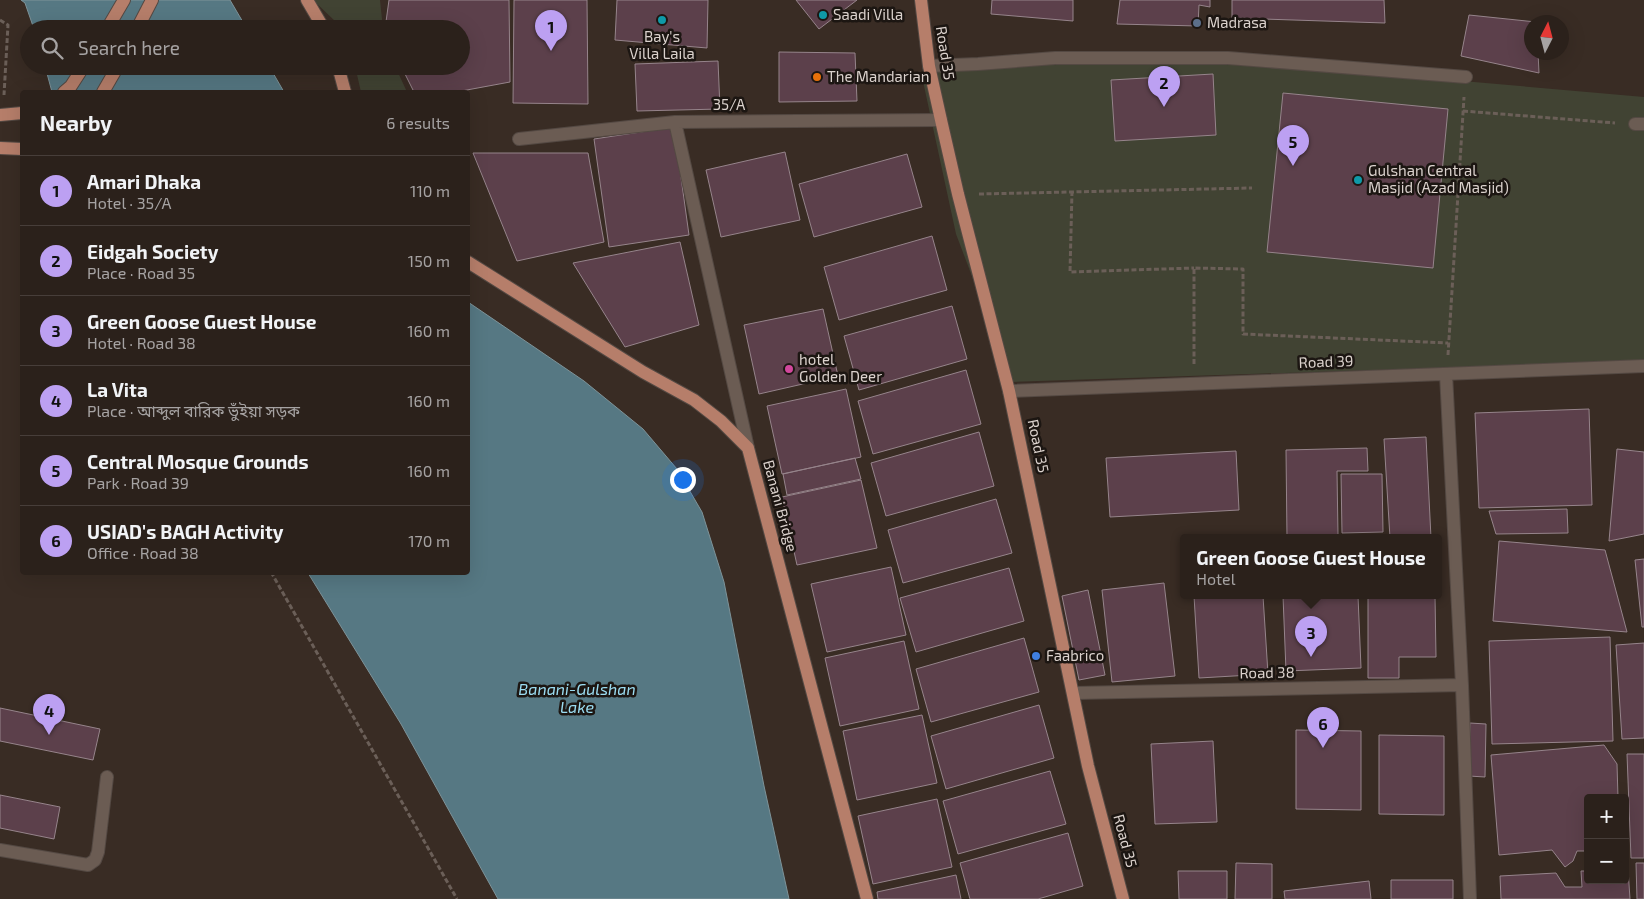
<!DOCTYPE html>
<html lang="en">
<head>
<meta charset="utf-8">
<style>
	:root { --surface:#2b211b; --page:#332924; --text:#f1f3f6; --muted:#a6a3a3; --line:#473e3a; --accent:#bca0f2 }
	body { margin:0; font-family:"Exo 2","Noto Sans Bengali",sans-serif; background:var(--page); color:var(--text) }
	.controls { position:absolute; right:15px; bottom:15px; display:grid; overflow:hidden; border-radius:5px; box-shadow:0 5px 20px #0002 }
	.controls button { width:45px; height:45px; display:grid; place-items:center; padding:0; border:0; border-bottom:1px solid var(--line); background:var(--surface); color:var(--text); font:25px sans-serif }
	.compass { position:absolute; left:1524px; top:15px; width:45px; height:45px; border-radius:50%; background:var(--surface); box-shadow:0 5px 20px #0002; rotate:6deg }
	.you { position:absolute; left:682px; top:479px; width:18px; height:18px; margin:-12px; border:4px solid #fff; border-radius:50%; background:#1a73e8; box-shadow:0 0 0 8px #1a73e833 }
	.badge { display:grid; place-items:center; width:32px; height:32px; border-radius:50%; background:var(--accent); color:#111; font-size:16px; font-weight:700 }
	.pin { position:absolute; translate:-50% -41px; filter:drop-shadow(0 1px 2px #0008) }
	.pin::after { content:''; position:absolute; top:26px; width:18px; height:15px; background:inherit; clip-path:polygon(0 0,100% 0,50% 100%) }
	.popup { position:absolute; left:1180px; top:534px; width:262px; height:65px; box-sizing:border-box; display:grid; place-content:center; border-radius:5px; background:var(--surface); filter:drop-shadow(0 1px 4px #0005); font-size:16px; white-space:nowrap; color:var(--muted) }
	.popup b { font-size:19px; color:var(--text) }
	.popup::after { content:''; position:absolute; left:50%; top:100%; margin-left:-10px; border:10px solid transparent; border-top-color:var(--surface) }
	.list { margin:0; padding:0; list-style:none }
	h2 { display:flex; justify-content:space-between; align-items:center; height:65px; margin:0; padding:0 20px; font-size:21px }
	h2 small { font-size:16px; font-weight:400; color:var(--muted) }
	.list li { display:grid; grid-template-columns:32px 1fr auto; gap:15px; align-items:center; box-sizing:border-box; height:70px; padding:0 20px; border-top:1px solid var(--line) }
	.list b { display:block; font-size:19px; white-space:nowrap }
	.list p { margin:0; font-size:16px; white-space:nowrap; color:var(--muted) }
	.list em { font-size:16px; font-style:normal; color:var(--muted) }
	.icon { flex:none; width:28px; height:28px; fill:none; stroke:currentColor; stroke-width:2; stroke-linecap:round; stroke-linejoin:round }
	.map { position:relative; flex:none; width:1644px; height:899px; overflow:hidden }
	.search { position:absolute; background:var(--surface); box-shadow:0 5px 20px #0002; left:20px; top:20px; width:450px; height:55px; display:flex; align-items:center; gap:12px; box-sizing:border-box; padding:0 18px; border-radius:28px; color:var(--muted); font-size:19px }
	.panel { position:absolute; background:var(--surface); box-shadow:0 5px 20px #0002; left:20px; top:90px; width:450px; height:485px; border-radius:5px }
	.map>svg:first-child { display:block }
	.green { fill:#414333 }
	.water { fill:#567883; stroke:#7e9399 }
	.building { fill:#5c404b; stroke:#96848b }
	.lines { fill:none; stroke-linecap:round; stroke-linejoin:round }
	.minor-casing { stroke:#544943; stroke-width:14 }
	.major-casing { stroke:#544943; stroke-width:14 }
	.path { stroke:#6b5f58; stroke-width:3; stroke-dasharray:5 2.5; stroke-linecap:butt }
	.minor { stroke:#6b5c53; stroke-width:12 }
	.major { stroke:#b67e6a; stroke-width:12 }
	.culture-dot { fill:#0f9aa8; stroke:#1c1612; stroke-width:2 }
	.service-dot { fill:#5c6f8a; stroke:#1c1612; stroke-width:2 }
	.food-dot { fill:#e8710a; stroke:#1c1612; stroke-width:2 }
	.hotel-dot { fill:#d1479c; stroke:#1c1612; stroke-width:2 }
	.shop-dot { fill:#3f7fe0; stroke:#1c1612; stroke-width:2 }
	.labels { text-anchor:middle; stroke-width:5; stroke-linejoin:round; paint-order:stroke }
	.poi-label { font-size:15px; fill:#dbd2cd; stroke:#1c1612; text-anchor:start }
	.street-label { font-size:15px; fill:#dbd2cd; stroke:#1c1612 }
	.water-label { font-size:16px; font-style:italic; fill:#9bdcf1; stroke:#1c1612 }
</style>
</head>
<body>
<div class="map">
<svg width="1644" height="899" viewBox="0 0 1644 899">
	<rect width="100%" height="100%" fill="#392c24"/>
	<path class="green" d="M 313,0 L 380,0 L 383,29 L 339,29 L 336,22 Z
		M 1058,63 L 1234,65 L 1474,82 L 1644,97 L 1644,361 L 1012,382 L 956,234 L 921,72 Z
		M 355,66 L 395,66 L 407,92 L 361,92 Z"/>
	<path class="water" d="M 21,0 L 230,0 L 247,29 L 34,29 L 25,3 Z
		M 45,66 L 269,66 L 284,92 L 52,92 Z
		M 468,302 L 584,381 L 643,429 L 677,469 L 702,512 L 724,582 L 764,786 L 789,899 L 498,899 L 401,724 L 308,573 L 468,572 Z"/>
	<path class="building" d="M 389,0 L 509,0 L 510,82 L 456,92 L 414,92 L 401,66 L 461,66 L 461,29 L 385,29 Z
		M 514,0 L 587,0 L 588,104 L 513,103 Z
		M 617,0 L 708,0 L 707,48 L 615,40 Z
		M 796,0 L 857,0 L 819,29 Z
		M 992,0 L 1073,0 L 1073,21 L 991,14 Z
		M 1120,0 L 1210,0 L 1210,7 L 1199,5 L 1198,26 L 1117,24 Z
		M 1232,0 L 1384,0 L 1385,23 L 1232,18 Z
		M 1469,15 L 1536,22 L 1532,22 L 1532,52 L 1538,52 L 1539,73 L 1461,56 Z
		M 779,52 L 855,53 L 857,101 L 779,102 Z
		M 718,61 L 720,109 L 637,111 L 635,64 Z
		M 1213,74 L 1216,135 L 1115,141 L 1111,80 Z
		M 1283,93 L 1448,109 L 1433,268 L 1267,252 Z
		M 674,127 L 689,235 L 609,247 L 594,139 Z
		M 785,152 L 800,220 L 721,237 L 706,170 Z
		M 473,153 L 588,153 L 604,242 L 517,261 Z
		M 907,154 L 922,207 L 814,237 L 799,184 Z
		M 932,236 L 947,290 L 839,320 L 824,267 Z
		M 680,242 L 699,325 L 625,347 L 573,263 Z
		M 952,306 L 967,359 L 859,390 L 844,336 Z
		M 823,309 L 838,376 L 759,394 L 744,325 Z
		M 966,370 L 981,424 L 873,454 L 858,401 Z
		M 846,389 L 861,457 L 782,474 L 767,406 Z
		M 1589,409 L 1592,505 L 1479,508 L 1475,413 Z
		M 979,432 L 994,486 L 886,516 L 871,463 Z
		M 1426,437 L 1431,538 L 1390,538 L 1384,439 Z
		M 1367,448 L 1368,471 L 1337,471 L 1338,536 L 1351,536 L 1351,538 L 1287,538 L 1286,450 Z
		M 1617,449 L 1644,452 L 1644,534 L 1609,541 Z
		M 1236,451 L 1239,510 L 1110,517 L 1106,458 Z
		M 855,458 L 861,479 L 787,495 L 783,474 Z
		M 1341,474 L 1382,474 L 1383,532 L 1342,533 Z
		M 861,480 L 877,548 L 797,565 L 782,497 Z
		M 996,499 L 1012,553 L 903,583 L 888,530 Z
		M 1567,509 L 1568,533 L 1496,534 L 1489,511 Z
		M 1499,541 L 1605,550 L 1627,632 L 1493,621 Z
		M 1644,559 L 1644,627 L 1642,627 L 1635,560 Z
		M 891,567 L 906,635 L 827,652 L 811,584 Z
		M 1009,568 L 1024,621 L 916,652 L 900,598 Z
		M 1164,583 L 1175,676 L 1112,682 L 1102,590 Z
		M 1088,590 L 1105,675 L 1079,680 L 1062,596 Z
		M 1194,596 L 1263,596 L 1268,674 L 1199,678 Z
		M 1283,596 L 1358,596 L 1361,668 L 1286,671 Z
		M 1368,596 L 1435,596 L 1436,657 L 1399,657 L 1399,678 L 1368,678 Z
		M 1610,637 L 1613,741 L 1492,744 L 1489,641 Z
		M 1024,638 L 1039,692 L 931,722 L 916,669 Z
		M 904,641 L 919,709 L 840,726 L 825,658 Z
		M 1644,643 L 1644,738 L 1622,739 L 1616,645 Z
		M 1039,705 L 1054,758 L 946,789 L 931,736 Z
		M 0,708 L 100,729 L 93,760 L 0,741 Z
		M 922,715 L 937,783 L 857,800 L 843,731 Z
		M 1470,723 L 1486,724 L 1485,777 L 1469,776 Z
		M 1296,730 L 1361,731 L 1361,810 L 1296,809 Z
		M 1379,735 L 1444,736 L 1444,815 L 1379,814 Z
		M 1213,741 L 1217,822 L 1155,824 L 1151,744 Z
		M 1604,745 L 1617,764 L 1618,798 L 1588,798 L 1588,851 L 1577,851 L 1573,861 L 1565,867 L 1552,850 L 1499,855 L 1491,755 Z
		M 1627,754 L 1644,754 L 1644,858 L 1631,858 Z
		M 1050,771 L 1066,824 L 958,854 L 943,801 Z
		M 0,795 L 60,807 L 54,839 L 0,828 Z
		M 937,799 L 952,867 L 873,884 L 858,816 Z
		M 1068,833 L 1083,886 L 1038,899 L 970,899 L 960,863 Z
		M 1236,863 L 1272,864 L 1272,899 L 1235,899 Z
		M 1636,863 L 1644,863 L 1644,899 L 1637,899 Z
		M 1625,869 L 1628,869 L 1630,899 L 1501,899 L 1500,876 L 1556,873 L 1565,887 L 1582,887 L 1581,871 L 1588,871 L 1588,880 L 1625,880 Z
		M 1178,871 L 1227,871 L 1227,899 L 1179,899 Z
		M 956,875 L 961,899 L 878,899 L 877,892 Z
		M 1391,880 L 1453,880 L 1453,899 L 1391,899 Z
		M 1369,881 L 1371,899 L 1285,899 L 1284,891 Z"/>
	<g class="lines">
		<defs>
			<path id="minor" d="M 929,66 L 978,64 L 1055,58 L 1228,58 L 1466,77
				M 675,122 L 748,448
				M 1635,124 L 1644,124
				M 519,139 L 675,122 L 941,120
				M 1446,374 L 1462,685 L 1470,899
				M 1009,391 L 1644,366
				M 1074,693 L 1462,685
				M 0,850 L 88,865 L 95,860 L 98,852 L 107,777"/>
			<path id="major" d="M 307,0 L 324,29
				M 921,0 L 929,66 L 941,120 L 958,194 L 1009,391 L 1088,766 L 1123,899
				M 107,29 L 124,0
				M 137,29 L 152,0
				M 338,66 L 345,92
				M 64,92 L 71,86 L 84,66
				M 103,92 L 118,66
				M 0,115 L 22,113
				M 0,148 L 22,149
				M 468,262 L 643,372 L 694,400 L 721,421 L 748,448 L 867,899"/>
		</defs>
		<use href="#minor" class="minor-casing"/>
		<use href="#major" class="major-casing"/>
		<path class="path" d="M 0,20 L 8,25 L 4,95
			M 1463,111 L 1615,123
			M 1072,191 L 1070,272 L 1194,268
			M 979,194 L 1252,188
			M 1448,355 L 1464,97
			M 1194,364 L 1194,268 L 1243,269 L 1243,334 L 1448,343
			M 271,572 L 457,899"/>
		<use href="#minor" class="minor"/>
		<use href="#major" class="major"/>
	</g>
	<g class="culture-dot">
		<circle cx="823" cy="15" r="5"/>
		<circle cx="662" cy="20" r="5"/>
		<circle cx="1358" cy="180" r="5"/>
	</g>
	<circle class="service-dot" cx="1197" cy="23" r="5"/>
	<circle class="food-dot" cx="817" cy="77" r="5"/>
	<circle class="hotel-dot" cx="789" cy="369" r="5"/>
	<circle class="shop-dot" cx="1036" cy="656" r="5"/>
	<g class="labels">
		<g class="poi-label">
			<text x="833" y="20">Saadi Villa</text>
			<text x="1207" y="28">Madrasa</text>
			<text x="662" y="42" text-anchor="middle">Bay's<tspan x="662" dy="17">Villa Laila</tspan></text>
			<text x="827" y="82">The Mandarian</text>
			<text x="1368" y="176">Gulshan Central<tspan x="1368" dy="17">Masjid (Azad Masjid)</tspan></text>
			<text x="799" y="365">hotel<tspan x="799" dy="17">Golden Deer</tspan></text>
			<text x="1046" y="661">Faabrico</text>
		</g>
		<g class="street-label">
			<text transform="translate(945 53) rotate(81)" y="5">Road 35</text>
			<text x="729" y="110">35/A</text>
			<text transform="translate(1326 362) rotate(-2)" y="5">Road 39</text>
			<text transform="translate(1038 446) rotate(78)" y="5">Road 35</text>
			<text transform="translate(780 506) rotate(75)" y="5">Banani Bridge</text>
			<text transform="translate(1267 673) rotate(-1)" y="5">Road 38</text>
			<text transform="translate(1125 841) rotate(75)" y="5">Road 35</text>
		</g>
		<g class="water-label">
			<text x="577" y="695">Banani-Gulshan<tspan x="577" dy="18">Lake</tspan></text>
		</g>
	</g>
</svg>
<div class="controls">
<button>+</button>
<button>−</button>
</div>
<svg class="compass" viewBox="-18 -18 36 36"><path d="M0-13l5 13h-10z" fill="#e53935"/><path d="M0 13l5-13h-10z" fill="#a6a3a3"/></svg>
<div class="you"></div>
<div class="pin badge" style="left:551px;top:51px">1</div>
<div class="pin badge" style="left:1164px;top:107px">2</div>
<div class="pin badge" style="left:1311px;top:657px">3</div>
<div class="popup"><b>Green Goose Guest House</b>Hotel</div>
<div class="pin badge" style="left:49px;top:735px">4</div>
<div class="pin badge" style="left:1293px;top:166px">5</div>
<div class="pin badge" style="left:1323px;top:748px">6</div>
<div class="search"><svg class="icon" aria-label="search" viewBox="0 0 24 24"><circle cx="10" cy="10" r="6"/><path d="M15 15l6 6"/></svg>Search here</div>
<section class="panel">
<h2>Nearby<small>6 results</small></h2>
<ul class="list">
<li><span class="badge">1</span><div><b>Amari Dhaka</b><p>Hotel · 35/A</p></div><em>110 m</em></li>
<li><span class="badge">2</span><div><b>Eidgah Society</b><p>Place · Road 35</p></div><em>150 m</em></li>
<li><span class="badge">3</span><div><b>Green Goose Guest House</b><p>Hotel · Road 38</p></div><em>160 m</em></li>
<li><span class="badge">4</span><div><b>La Vita</b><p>Place · আব্দুল বারিক ভুঁইয়া সড়ক</p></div><em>160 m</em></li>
<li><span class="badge">5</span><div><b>Central Mosque Grounds</b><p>Park · Road 39</p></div><em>160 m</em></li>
<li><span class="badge">6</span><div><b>USIAD's BAGH Activity</b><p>Office · Road 38</p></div><em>170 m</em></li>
</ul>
</section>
</div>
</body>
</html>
